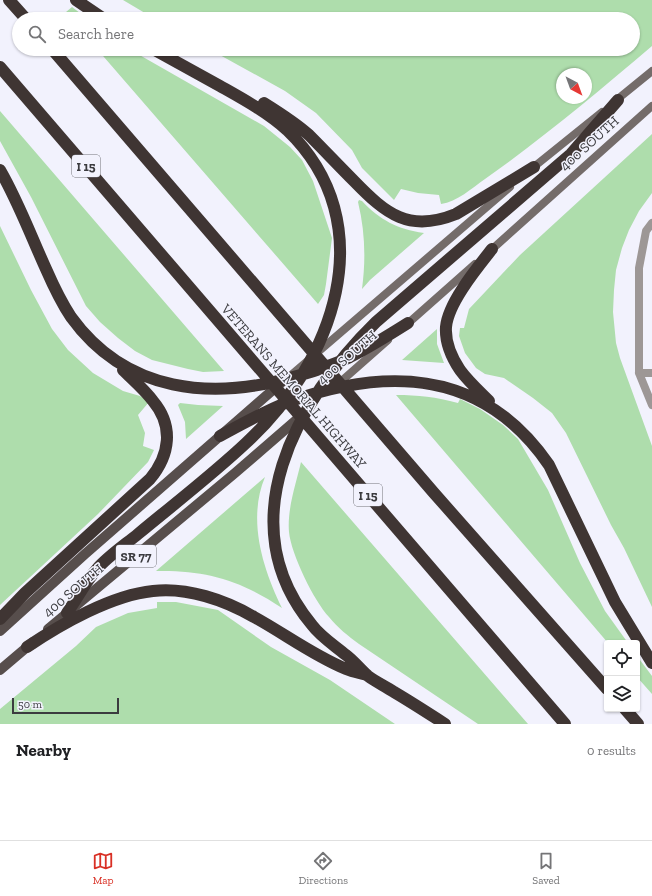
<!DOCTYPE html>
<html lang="en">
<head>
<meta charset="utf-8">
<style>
	:root { --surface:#fff; --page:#f6f6f6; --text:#202124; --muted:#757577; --line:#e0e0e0; --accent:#d93025 }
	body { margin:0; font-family:"Zilla Slab",serif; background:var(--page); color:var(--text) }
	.controls { position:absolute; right:12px; bottom:12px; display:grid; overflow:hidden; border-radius:4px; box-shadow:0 1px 3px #0004 }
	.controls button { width:36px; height:36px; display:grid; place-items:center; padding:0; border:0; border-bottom:1px solid var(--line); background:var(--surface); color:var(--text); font:20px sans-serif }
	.compass { position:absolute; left:556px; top:68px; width:36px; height:36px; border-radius:50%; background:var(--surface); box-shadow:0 1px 3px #0004; rotate:139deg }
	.scale { position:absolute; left:12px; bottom:10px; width:107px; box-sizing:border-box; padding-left:4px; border:2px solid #3b3b3f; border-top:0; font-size:11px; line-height:14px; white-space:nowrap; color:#3b3b3f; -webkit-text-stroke:3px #f2f2fd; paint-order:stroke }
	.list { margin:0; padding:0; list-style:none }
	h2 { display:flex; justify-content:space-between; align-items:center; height:52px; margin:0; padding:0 16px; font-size:17px }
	h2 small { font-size:13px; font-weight:400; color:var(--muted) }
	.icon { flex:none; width:22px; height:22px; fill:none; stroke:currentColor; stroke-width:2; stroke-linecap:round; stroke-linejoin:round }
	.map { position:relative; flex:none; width:652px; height:724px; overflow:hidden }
	.search { position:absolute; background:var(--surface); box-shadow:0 1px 3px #0004; left:12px; right:12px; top:12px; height:44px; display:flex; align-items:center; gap:10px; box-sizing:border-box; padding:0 14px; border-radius:22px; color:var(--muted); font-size:15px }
	.sheet { height:116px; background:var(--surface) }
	nav { display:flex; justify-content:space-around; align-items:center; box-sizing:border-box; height:56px; border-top:1px solid var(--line); background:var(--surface); font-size:11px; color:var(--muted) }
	nav a { display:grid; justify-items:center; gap:2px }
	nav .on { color:var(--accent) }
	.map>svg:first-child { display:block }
	.green { fill:#aeddac; fill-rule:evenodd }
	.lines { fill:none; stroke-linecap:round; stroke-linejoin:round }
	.service { stroke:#9d9796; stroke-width:8 }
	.secondary { stroke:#746c6a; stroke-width:8 }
	.primary { stroke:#574e4c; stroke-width:10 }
	.motorway { stroke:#3f3533; stroke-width:12 }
	.labels { text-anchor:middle; stroke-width:3; stroke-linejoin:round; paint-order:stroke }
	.shield { fill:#f2f2fd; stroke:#727278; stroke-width:1 }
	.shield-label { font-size:13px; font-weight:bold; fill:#3b3b3f }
	.street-label { font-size:14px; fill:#3b3b3f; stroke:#f2f2fd }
</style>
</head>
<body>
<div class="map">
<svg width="652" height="724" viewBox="0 0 652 724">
	<rect width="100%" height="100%" fill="#f2f2fd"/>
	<path class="green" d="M 123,0 L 652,0 L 652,46 C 598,92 543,138 485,179 C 472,188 457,202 441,204 L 439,195 L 418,193 L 401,189 L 394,200 L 362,168 L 352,150 L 316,113 L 285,91 L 209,49 L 633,49 L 633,19 L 155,19 ZM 562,74 L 586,74 L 586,98 L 562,98 Z
		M 72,7 L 88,19 L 72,19 L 66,12 Z
		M 97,49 L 129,49 L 264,126 L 290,147 L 302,160 L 313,181 L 332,238 L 326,284 L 324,295 L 318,304 Z
		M 0,111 L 224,371 L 203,372 L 188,369 L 152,360 L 135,351 L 118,338 L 100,322 L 86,306 L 31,197 L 0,141 Z
		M 652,134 L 652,193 L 639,211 L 629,230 L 622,248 L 616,270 L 614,290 L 613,312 L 616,343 L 620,358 L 652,446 L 652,607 L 624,548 L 611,525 L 566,433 L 552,413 L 533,398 L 504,378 L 485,374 L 476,368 L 465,353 L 459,336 L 460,328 L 464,328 L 469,309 L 520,255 Z
		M 359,200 L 362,201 C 380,220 397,229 424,233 L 370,280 L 362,289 C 366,259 365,231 358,202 Z
		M 0,226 L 31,290 L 52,329 L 68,350 L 93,373 L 123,391 L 140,396 L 149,402 L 138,415 L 145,433 L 143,446 L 154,450 L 148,462 L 98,514 L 0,605 Z
		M 437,329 L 437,344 L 444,363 L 402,360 Z
		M 396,395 C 418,395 436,397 458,403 L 460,399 L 480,409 L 503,425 L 518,439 L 548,490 L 580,563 L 605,611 L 628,643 L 608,643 Z
		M 180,403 L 198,405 L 223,406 L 186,439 L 185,422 L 178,405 Z
		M 301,462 L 528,724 L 478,724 L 359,644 C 348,636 338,628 329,617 C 314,601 291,554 289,532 C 287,509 296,484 301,462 Z
		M 265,477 C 247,520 263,569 282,608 C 240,580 206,570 156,571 Z
		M 157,602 L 176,602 L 218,610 L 271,647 L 330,680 L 395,724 L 0,724 L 0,709 L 76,646 L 96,627 L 128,613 L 157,608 Z
		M 637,656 L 652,676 L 652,694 L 637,677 Z"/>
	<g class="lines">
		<path class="service" d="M 652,223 L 646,231 L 639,268 L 639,373 L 652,373
			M 639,373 L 652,405"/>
		<path class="secondary" d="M 614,102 L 652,71
			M 530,170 L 602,112
			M 489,252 L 652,106
			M 405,326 L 475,264
			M 290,376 L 510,187
			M 337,385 L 388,340"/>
		<path class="primary" d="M 48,629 L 235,473 L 302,415
			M 0,631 L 85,554 L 282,382
			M 0,670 L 33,642"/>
		<path class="motorway" d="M 9,0 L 26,19
			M 76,0 L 104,19
			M 52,49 L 434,493 L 607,689
			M 0,67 L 565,724
			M 264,103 C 280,113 296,123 309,135 C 324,150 339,166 354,181 C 386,214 409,233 456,214 L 534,167
			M 0,170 C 18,201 31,236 46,269 C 53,285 61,302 71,317 C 126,393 212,401 297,376 C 315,371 333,365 350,357 C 370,347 389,335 408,323
			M 489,401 C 479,391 468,381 460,370 C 452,358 445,342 446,327 C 448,303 477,268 492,249
			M 220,436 C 242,424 265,411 288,402 C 389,366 484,370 549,465 L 615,602 L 652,663
			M 67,613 C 77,599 86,581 97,569 C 107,557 126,544 138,534 C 174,504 212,475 246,443 C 333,363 385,224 287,130 C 267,112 243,99 220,86 C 198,74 175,61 153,49
			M 0,619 L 25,593 L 150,479 C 170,455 174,426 153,401 C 144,389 133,380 123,370
			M 27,647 C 61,624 112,595 153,591 C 187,587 225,600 254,617 C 285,634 314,656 346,669 C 353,672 360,673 367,675
			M 625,709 L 638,724
			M 445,724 C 428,713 411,702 394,692 C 385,686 376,682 368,676 C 360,669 354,661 346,655 C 334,645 321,637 312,625 C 228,524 296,400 376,322 L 571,154 L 618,100"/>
	</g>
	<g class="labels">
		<g class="shield">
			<rect x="72" y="155" width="28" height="22" rx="3"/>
			<rect x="354" y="484" width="28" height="22" rx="3"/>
			<rect x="116" y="545" width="40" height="22" rx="3"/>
		</g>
		<g class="shield-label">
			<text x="86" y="171">I 15</text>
			<text x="368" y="500">I 15</text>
			<text x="136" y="561">SR 77</text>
		</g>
		<g class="street-label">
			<text transform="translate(589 143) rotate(-42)" y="5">400 SOUTH</text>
			<text transform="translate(347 357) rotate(-41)" y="5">400 SOUTH</text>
			<text transform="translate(294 386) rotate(49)" y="5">VETERANS MEMORIAL HIGHWAY</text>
			<text transform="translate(73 590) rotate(-40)" y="5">400 SOUTH</text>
		</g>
	</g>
</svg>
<div class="controls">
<button><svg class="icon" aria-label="locate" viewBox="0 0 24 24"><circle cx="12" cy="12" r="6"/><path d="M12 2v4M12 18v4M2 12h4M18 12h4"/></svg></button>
<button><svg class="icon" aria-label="layers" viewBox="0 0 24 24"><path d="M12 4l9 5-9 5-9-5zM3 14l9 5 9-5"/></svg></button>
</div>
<svg class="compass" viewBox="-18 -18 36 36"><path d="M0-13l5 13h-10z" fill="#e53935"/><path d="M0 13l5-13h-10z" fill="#757577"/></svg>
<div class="scale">50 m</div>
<div class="search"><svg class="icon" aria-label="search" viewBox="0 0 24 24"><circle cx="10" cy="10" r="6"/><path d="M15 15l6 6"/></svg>Search here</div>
</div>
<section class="sheet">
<h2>Nearby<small>0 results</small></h2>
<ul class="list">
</ul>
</section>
<nav>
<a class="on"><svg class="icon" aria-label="map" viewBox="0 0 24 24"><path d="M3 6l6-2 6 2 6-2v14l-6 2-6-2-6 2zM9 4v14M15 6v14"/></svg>Map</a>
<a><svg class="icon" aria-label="directions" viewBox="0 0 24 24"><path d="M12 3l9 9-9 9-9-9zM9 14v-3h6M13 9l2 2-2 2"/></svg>Directions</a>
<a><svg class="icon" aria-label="saved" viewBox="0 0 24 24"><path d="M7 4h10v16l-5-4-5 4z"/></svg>Saved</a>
</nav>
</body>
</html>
